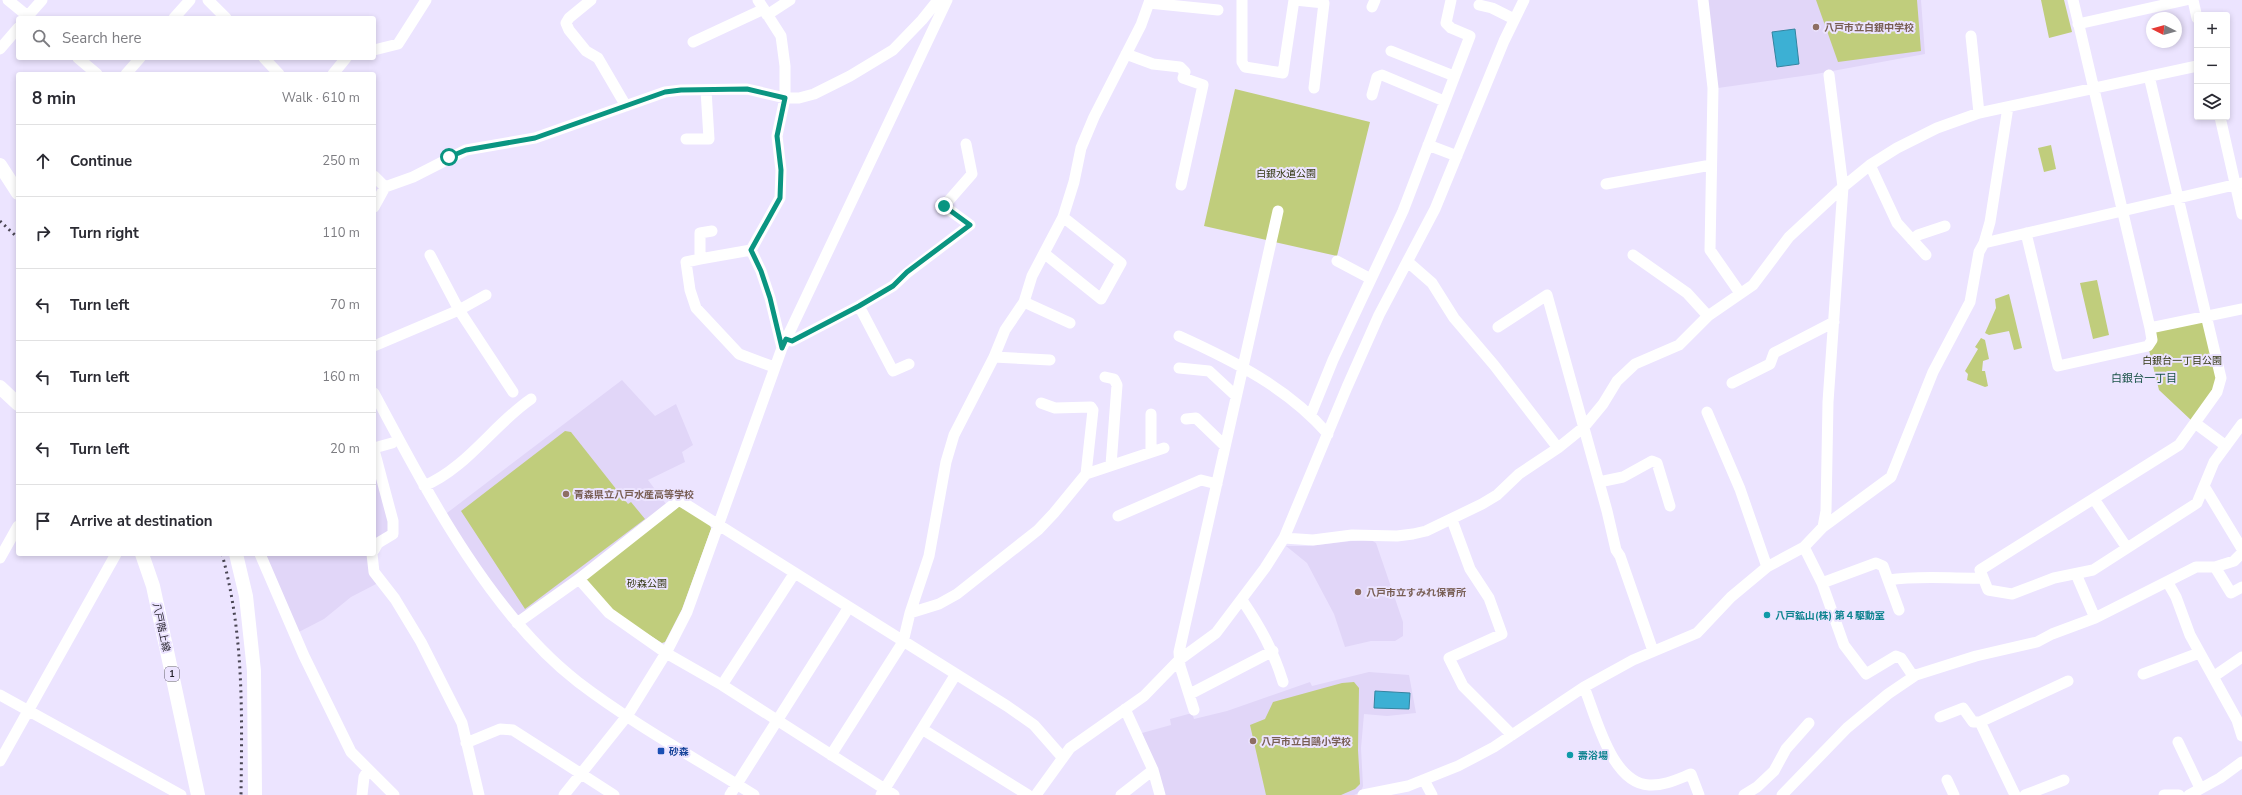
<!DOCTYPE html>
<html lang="en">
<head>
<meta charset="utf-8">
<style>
	:root { --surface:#fff; --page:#f7f7f7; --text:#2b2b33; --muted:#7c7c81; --line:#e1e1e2 }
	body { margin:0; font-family:"Nunito Sans","Noto Sans JP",sans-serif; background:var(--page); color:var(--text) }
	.controls { position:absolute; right:12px; top:12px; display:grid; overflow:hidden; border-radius:4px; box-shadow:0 2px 6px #0003 }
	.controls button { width:36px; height:36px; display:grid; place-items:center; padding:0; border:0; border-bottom:1px solid var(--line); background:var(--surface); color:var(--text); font:20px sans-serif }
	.compass { position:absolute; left:2146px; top:12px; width:36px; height:36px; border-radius:50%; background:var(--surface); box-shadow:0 2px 6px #0003; rotate:276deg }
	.stop { position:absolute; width:12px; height:12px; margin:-9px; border:3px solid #0a9581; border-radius:50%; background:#fff }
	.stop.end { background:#0a9581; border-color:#fff; box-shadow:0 1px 4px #0008 }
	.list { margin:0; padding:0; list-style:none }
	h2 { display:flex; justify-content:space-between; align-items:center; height:52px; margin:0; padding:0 16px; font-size:17px }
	h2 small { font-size:13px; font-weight:400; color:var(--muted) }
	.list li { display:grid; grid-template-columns:26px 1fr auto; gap:12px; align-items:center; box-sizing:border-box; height:72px; padding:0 16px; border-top:1px solid var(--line) }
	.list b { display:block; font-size:15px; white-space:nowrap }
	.list em { font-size:13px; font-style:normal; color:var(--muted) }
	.icon { flex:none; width:22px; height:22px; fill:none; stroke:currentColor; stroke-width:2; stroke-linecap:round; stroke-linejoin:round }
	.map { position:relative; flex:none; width:2242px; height:795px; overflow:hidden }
	.search { position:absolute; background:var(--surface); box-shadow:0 2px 6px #0003; left:16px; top:16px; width:360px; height:44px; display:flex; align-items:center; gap:10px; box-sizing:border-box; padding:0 14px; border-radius:4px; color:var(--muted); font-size:15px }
	.panel { position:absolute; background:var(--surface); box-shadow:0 2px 6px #0003; left:16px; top:72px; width:360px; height:484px; border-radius:4px }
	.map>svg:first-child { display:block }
	.built { fill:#e1d6f8 }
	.green { fill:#c0cd7c }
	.water { fill:#3cb0d4; stroke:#3484a0 }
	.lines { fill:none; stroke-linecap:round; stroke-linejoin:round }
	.minor { stroke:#fff; stroke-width:11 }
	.major { stroke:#fff; stroke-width:14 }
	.rail { stroke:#4a4654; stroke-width:3; stroke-dasharray:2 4; stroke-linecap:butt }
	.route { stroke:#0a9581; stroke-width:5 }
	.education-dot { fill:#8d6e63; stroke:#ece4ff; stroke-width:1.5 }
	.culture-dot { fill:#0f9aa8; stroke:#ece4ff; stroke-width:1.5 }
	.transit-dot { fill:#1a4fb4; stroke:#ece4ff; stroke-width:1.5 }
	.labels { text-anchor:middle; stroke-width:4; stroke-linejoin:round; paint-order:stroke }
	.shield { fill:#ece4ff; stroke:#5d5968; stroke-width:1 }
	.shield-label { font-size:9px; font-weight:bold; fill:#201d27 }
	.education-label { font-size:10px; font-weight:bold; fill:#785e54; stroke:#ece4ff; text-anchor:start }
	.park-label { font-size:10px; fill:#323711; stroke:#ece4ff }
	.culture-label { font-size:10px; font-weight:bold; fill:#0d838f; stroke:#ece4ff; text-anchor:start }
	.street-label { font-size:10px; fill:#201d27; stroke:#ece4ff }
	.transit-label { font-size:10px; font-weight:bold; fill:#164399; stroke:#ece4ff; text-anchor:start }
	.neighbourhood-label { font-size:11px; fill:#195147; stroke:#ece4ff }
</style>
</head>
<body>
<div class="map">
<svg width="2242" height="795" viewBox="0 0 2242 795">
	<rect width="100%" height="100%" fill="#ece4ff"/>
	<path class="built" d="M 1707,0 L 1921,0 L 1925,54 L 1816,74 L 1718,88 Z
		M 622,380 L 655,416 L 676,404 L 693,445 L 682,452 L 685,462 L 648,480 L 669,508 L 517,623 L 443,516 Z
		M 374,450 L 393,534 L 374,550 Z
		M 1361,540 L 1371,540 L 1376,543 L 1403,622 L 1403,636 L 1395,641 L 1371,641 L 1345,647 L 1334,614 L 1307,563 L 1286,546 L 1308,546 Z
		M 260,554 L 372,554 L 380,582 L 351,597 L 324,619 L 295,634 Z
		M 1369,672 L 1409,675 L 1416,713 L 1387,716 L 1364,714 L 1361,748 L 1363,786 L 1361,792 L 1354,795 L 1164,795 L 1142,733 L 1171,725 L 1170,719 L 1192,713 L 1194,719 L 1227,711 L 1310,682 L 1312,686 Z"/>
	<path class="green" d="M 1816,0 L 1917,0 L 1921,51 L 1838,62 Z
		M 2041,0 L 2064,0 L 2072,32 L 2049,38 Z
		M 1235,89 L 1370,122 L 1337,256 L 1204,226 Z
		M 2051,145 L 2056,169 L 2044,172 L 2038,148 Z
		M 2097,280 L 2109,335 L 2093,339 L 2080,283 Z
		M 2009,294 L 2022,348 L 2014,350 L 2009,331 L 1989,335 L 1985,333 L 1996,308 L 1995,299 Z
		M 2201,321 L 2204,323 L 2218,377 L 2214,390 L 2192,421 L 2159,390 L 2149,350 L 2156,331 Z
		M 1981,338 L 1985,340 L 1989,359 L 1983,361 L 1982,371 L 1985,371 L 1988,386 L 1985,387 L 1967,380 L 1968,374 L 1965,371 L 1978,349 L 1975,347 Z
		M 565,431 L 571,432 L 628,504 L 631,502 L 645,519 L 525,609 L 461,511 Z
		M 681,505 L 710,524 L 711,529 L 682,609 L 665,642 L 662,643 L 611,611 L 586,582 L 585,578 Z
		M 1354,682 L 1359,688 L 1358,750 L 1360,784 L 1355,789 L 1341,795 L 1266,795 L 1250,725 L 1265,719 L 1273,702 L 1342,683 Z"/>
	<path class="water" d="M 1795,29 L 1799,64 L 1777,67 L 1772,32 Z
		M 1375,691 L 1410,693 L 1409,709 L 1374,708 Z"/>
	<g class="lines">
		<path class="minor" d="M 8,0 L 30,18
			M 208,0 L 226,18
			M 591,0 L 569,18 L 566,23 L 569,30 L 586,51 L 598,58 L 626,106
			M 758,0 L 781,36 L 785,66 L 785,98 L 777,136 L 781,170 L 780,198 L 751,250 L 761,271 L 770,298 L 782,348
			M 1242,0 L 1242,62 L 1245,67 L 1283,73 L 1294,0
			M 1295,0 L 1324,3 L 1314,88
			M 1703,0 L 1713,88 L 1710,250 L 1740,293
			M 2073,0 L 2150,328
			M 2193,0 L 2197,18
			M 1149,3 L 1218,10
			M 1479,5 L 1492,8 L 1514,19
			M 1372,7 L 1375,0
			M 767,15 L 790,0
			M 26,18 L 42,0
			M 174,18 L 190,0
			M 2078,24 L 2186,0
			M 1971,36 L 1979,113
			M 693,42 L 764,9
			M 0,49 L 18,28
			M 374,50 L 398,44 L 426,0
			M 1391,51 L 1454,76
			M 1126,54 L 1153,64 L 1180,67 L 1185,72 L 1183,78 L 1203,85 L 1181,185
			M 78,58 L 97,74
			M 264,58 L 279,74
			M 126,74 L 140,58
			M 333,74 L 346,58
			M 2149,76 L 2221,378 L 2217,392 L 2179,445 L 1980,570 L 1988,590 L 2012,594 L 2054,578 L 2093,570 L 2197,503 L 2214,462 L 2242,424
			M 1372,95 L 1377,77 L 1382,75 L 1444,101
			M 2220,117 L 2242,214
			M 686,139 L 709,139 L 706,90
			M 1428,145 L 1457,156
			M 1870,165 L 1897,223 L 1926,255
			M 374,176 L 385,187
			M 1606,184 L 1711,165
			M 374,207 L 385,187 L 413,177 L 466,150 L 535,138 L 665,92 L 681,90 L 747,89 L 785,98 L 799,98 L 814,94 L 850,76 L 893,50 L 922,20 L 938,0
			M 712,231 L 700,233 L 700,259 L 686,262 L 690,290 L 696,308 L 739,354 L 774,367
			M 2026,233 L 2058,366 L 2148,346 L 2152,340 L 2150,328 L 2242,309
			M 1912,240 L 1918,235 L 1945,226
			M 1984,243 L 2242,183
			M 1045,254 L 1101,299 L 1121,263 L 1063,217
			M 430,255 L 459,310 L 513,392
			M 1633,255 L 1687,293 L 1708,316
			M 700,259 L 751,250
			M 1337,261 L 1371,279
			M 1408,262 L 1432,283 L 1454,318 L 1494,365 L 1558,448
			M 1024,302 L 1070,323
			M 859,306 L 893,371 L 909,364
			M 1498,327 L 1547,295 L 1607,511 L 1616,550 L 1620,556 L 1653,651
			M 1179,336 C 1234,361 1288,388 1328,434
			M 786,339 L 792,341 L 859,306 L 893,286 L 907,273 L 970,225 L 944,206 L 972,174 L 966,144
			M 374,346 L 459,310 L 486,295
			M 994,357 L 1050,360
			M 1179,368 L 1209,371 L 1236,396
			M 1105,377 L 1114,379 L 1117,385 L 1111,465
			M 1732,383 L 1770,364 L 1774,353 L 1834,322
			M 374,393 C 426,490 490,614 578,682 C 633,724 695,758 754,795
			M 1041,403 L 1055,408 L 1091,407 L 1093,410 L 1086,474
			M 1707,412 L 1740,489 L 1767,567
			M 1151,414 L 1151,452
			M 1311,414 L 1333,360 L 1403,211 L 1470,36 L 1451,28 L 1446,23 L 1451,0
			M 1186,419 L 1196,418 L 1225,446
			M 2195,423 L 2226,446
			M 374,448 L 392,443
			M 374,450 L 393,521 L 393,534 L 378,543 L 374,550
			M 1599,482 L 1623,477 L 1652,461 L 1657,463 L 1670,506
			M 424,486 C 467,468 494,424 531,399
			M 2204,486 L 2242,549
			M 2094,499 L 2127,548
			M 1118,516 L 1201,480 L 1217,484
			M 1452,520 L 1470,569 L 1489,598 L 1502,634 L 1449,658 L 1463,686 L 1512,735
			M 1823,527 L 1826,511 L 1828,402 L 1843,187 L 1829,75
			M 1284,538 L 1313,540 L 1352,535 L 1397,536 L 1413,534 L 1426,531 L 1482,504 L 1497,495 L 1519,474 L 1558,448 L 1584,427 L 1603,404 L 1617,381 L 1635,364 L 1679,345 L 1708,316 L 1753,285 L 1789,237 L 1843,187 L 1870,165 L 1897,148 L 1937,128 L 1979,113 L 2197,66
			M 1804,547 L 1822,583 L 1844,645 L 1866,674 L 1896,656 L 1901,658 L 1911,673 L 1916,675 L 1976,656 L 2037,642 L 2052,634 L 2095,618 L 2076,574
			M 260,554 L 304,656 L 351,752 L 394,795
			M 372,554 L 374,572 L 395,599 L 421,642 L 462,723 L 479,795
			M 0,558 L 18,526
			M 2215,567 L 2231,593 L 2242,587
			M 579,579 L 609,613 L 666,653 L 722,685 L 894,795
			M 1889,580 C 1920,575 1952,579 1983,578
			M 1822,583 L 1876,563 L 1883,566 L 1899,610
			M 2168,583 L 2176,597 L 2190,635 L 2237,720 L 2242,736
			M 1242,600 C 1261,628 1273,650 1283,682
			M 849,607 L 1007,706 L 1034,725 L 1063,758
			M 910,613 L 939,604 L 957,594 L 1038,530 L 1054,513 L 1086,474 L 1164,448
			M 2095,618 L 2196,567 L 2215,567 L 2234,561 L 2242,553
			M 517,623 L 579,579 L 679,500 L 849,607 L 730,795
			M 2143,674 L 2199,653
			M 2213,677 L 2242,657
			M 722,685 L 794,574
			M 1584,687 C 1596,716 1611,783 1649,785 C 1664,786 1678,779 1691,774 L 1699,795
			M 1190,694 L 1273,651
			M 0,695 L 181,795
			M 1125,709 L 1153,770 L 1160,795
			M 1194,710 L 1180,666 L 1179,652 L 1278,211
			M 1940,717 L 1963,708 L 1973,722 L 1980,722
			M 922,729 L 1028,795
			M 2178,742 L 2200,788
			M 466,743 L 500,729 L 513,730 L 614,795
			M 831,755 L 903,642 L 910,613 L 929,556 L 946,462 L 954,435 L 994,357 L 1005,330 L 1024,302 L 1032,276 L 1063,217 L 1074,182 L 1081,148 L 1094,117 L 1141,25 L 1150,0
			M 0,761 L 116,554
			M 1424,780 L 1432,795
			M 1947,780 L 1954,795
			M 362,795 L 364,777 L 368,770
			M 564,795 L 627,716 L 666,653 L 687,612 L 782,348 L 947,0
			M 881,795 L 956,674
			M 1036,795 L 1070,748 L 1144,696 L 1179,660 L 1216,633 L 1265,568 L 1284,538 L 1347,387 L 1379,315 L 1435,209 L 1504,41 L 1524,0
			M 1121,795 L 1153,770
			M 1363,795 L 1408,786 L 1458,766 L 1494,747 L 1584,687 L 1633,660 L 1697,633 L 1731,597 L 1767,567 L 1804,547 L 1823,527 L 1891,477 L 1933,372 L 1970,302 L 1979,252 L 1984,243 L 1990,222 L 2008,107
			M 1744,795 L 1757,787 L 1774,771 L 1786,749 L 1809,723
			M 1782,795 L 1847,728 L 1888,694 L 1916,675
			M 2015,795 L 1980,722 L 2068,681
			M 2025,795 L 2064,780
			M 2164,795 L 2179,795
			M 2189,795 L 2220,778 L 2242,762"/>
		<path class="major" d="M 0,165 L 18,193
			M 0,387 L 18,404
			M 142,554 L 153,586 L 198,795
			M 236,554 L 246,596 L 254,671 L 255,795"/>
		<path class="rail" d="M 0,221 L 18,238
			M 222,554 C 244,635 242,712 241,795"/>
	</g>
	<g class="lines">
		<path class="route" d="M 449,157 L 466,150 L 535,138 L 665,92 L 681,90 L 747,89 L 785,98 L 777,136 L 781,170 L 780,198 L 751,250 L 761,271 L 770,298 L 782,348 L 786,339 L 792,341 L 859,306 L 893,286 L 907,272 L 970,225 L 944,206"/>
	</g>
	<g class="education-dot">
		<circle cx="1816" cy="27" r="4"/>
		<circle cx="566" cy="494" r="4"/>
		<circle cx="1358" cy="592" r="4"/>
		<circle cx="1253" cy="741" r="4"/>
	</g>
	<g class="culture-dot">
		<circle cx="1767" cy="615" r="4"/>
		<circle cx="1570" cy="755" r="4"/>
	</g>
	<rect class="transit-dot" x="657" y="747" width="8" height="8" rx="2"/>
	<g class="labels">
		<rect class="shield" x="165" y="667" width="14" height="14" rx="3"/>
		<g class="shield-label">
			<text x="172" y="677">1</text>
		</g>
		<g class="education-label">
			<text x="1824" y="31">八戸市立白銀中学校</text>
			<text x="574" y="498">青森県立八戸水産高等学校</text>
			<text x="1366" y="596">八戸市立すみれ保育所</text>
			<text x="1261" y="745">八戸市立白鷗小学校</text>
		</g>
		<g class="park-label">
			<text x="1286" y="177">白銀水道公園</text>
			<text x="2182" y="364">白銀台一丁目公園</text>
			<text x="647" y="587">砂森公園</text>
		</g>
		<g class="culture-label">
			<text x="1775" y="619">八戸鉱山(株) 第４駆動室</text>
			<text x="1578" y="759">壽浴場</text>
		</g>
		<g class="street-label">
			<text transform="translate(162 627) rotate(78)" y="4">八戸階上線</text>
		</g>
		<g class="transit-label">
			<text x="669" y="755">砂森</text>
		</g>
		<g class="neighbourhood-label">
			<text x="2144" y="382">白銀台一丁目</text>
		</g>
	</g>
</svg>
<div class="controls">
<button>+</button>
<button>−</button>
<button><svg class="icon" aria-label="layers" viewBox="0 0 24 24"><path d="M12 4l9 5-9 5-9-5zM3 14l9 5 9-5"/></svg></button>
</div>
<svg class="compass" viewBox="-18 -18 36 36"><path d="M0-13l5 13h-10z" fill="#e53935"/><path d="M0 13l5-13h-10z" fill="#7c7c81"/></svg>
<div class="stop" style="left:449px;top:157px"></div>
<div class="stop end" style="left:944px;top:206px"></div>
<div class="search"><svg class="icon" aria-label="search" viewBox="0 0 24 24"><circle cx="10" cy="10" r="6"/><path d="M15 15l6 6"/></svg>Search here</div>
<section class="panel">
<h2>8 min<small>Walk · 610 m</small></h2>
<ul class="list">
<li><svg class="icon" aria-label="ahead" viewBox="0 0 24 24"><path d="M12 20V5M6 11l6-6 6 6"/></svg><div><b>Continue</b></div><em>250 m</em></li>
<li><svg class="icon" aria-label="right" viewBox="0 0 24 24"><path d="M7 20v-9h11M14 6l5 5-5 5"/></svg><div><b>Turn right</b></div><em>110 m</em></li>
<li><svg class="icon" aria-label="left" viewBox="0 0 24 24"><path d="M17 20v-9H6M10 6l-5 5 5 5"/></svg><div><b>Turn left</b></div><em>70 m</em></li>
<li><svg class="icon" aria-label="left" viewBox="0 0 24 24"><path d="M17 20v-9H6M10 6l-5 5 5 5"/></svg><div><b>Turn left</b></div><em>160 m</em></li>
<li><svg class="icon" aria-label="left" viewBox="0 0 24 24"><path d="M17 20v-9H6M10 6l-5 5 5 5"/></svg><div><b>Turn left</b></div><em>20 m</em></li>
<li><svg class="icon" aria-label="arrive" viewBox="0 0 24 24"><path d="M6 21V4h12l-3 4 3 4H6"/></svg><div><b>Arrive at destination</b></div></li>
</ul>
</section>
</div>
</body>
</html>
